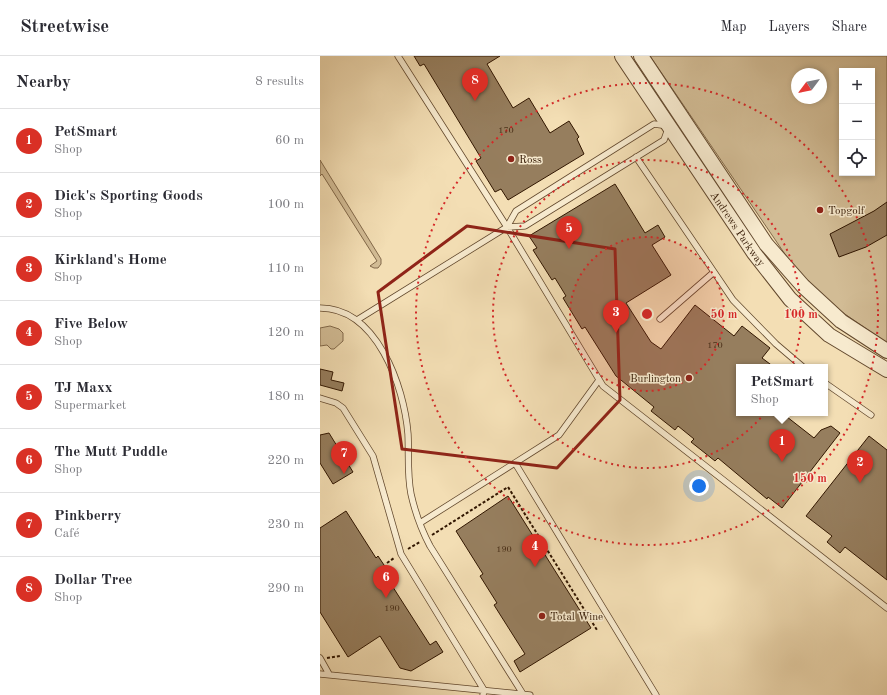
<!DOCTYPE html>
<html lang="en">
<head>
<meta charset="utf-8">
<style>
	:root { --surface:#fff; --page:#f2f2f3; --text:#2b2b33; --muted:#7c7c81; --line:#e1e1e2; --accent:#d93025 }
	body { margin:0; font-family:"Old Standard TT",serif; background:var(--page); color:var(--text) }
	.controls { position:absolute; right:12px; top:12px; display:grid; overflow:hidden; border-radius:0px; box-shadow:0 2px 6px #0003 }
	.controls button { width:36px; height:36px; display:grid; place-items:center; padding:0; border:0; border-bottom:1px solid var(--line); background:var(--surface); color:var(--text); font:20px sans-serif }
	.compass { position:absolute; left:471px; top:12px; width:36px; height:36px; border-radius:50%; background:var(--surface); box-shadow:0 2px 6px #0003; rotate:238deg }
	.you { position:absolute; left:379px; top:430px; width:14px; height:14px; margin:-10px; border:3px solid #fff; border-radius:50%; background:#1a73e8; box-shadow:0 0 0 6px #1a73e833 }
	.badge { display:grid; place-items:center; width:26px; height:26px; border-radius:50%; background:var(--accent); color:#fff; font-size:13px; font-weight:700 }
	.pin { position:absolute; translate:-50% -33px; filter:drop-shadow(0 1px 2px #0008) }
	.pin::after { content:''; position:absolute; top:21px; width:14px; height:12px; background:inherit; clip-path:polygon(0 0,100% 0,50% 100%) }
	.popup { position:absolute; left:416px; top:308px; width:92px; height:52px; box-sizing:border-box; display:grid; place-content:center; border-radius:0px; background:var(--surface); filter:drop-shadow(0 1px 3px #0005); font-size:13px; white-space:nowrap; color:var(--muted) }
	.popup b { font-size:15px; color:var(--text) }
	.popup::after { content:''; position:absolute; left:50%; top:100%; margin-left:-8px; border:8px solid transparent; border-top-color:var(--surface) }
	.list { margin:0; padding:0; list-style:none }
	h2 { display:flex; justify-content:space-between; align-items:center; height:52px; margin:0; padding:0 16px; font-size:17px }
	h2 small { font-size:13px; font-weight:400; color:var(--muted) }
	.list li { display:grid; grid-template-columns:26px 1fr auto; gap:12px; align-items:center; box-sizing:border-box; height:64px; padding:0 16px; border-top:1px solid var(--line) }
	.list b { display:block; font-size:15px; white-space:nowrap }
	.list p { margin:0; font-size:13px; white-space:nowrap; color:var(--muted) }
	.list em { font-size:13px; font-style:normal; color:var(--muted) }
	.icon { flex:none; width:22px; height:22px; fill:none; stroke:currentColor; stroke-width:2; stroke-linecap:round; stroke-linejoin:round }
	.map { position:relative; flex:none; width:567px; height:639px; overflow:hidden }
	header { display:flex; align-items:center; gap:24px; box-sizing:border-box; height:56px; padding:0 20px; background:var(--surface); border-bottom:1px solid var(--line) }
	header strong { font-size:19px }
	nav { display:flex; gap:22px; margin-inline-start:auto; font-size:14px }
	main { display:flex }
	aside { flex:1; background:var(--surface) }
	.map>svg:first-child { display:block }
	.green { fill:#d2bc95; stroke:#82694a; fill-rule:evenodd }
	.building { fill:#967e5e; stroke:#311600 }
	.lines { fill:none; stroke-linecap:round; stroke-linejoin:round }
	.service-casing { stroke:#62482d; stroke-width:7 }
	.tertiary-casing { stroke:#62482d; stroke-width:16 }
	.path { stroke:#311600; stroke-width:2; stroke-dasharray:3 2; stroke-linecap:butt }
	.service { stroke:#f7eace; stroke-width:5.5 }
	.tertiary { stroke:#f7eace; stroke-width:14 }
	.marked { fill:none; stroke:#8f2418; stroke-width:3; stroke-linejoin:round }
	.ring { fill:none; stroke:#d62828; stroke-width:2; stroke-dasharray:2 4 }
	.poi-dot { fill:#8f2418; stroke:#f7eace; stroke-width:1.5 }
	.labels { text-anchor:middle; stroke-width:3; stroke-linejoin:round; paint-order:stroke }
	.number-label { font-size:9px; fill:#4a3018 }
	.poi-label { font-size:11px; fill:#311600; stroke:#f7eace; text-anchor:start }
	.street-label { font-size:11px; fill:#311600; stroke:#f7eace }
	.centre { fill:#d62828; stroke:#f7eace; stroke-width:2 }
	.ring-label { font-size:12px; text-anchor:middle; font-weight:bold; fill:#d62828; stroke:#f7eace; stroke-width:3; stroke-linejoin:round; paint-order:stroke }
</style>
</head>
<body>
<header>
<strong>Streetwise</strong>
<nav><a>Map</a><a>Layers</a><a>Share</a></nav>
</header>
<main>
<aside>
<h2>Nearby<small>8 results</small></h2>
<ul class="list">
<li><span class="badge">1</span><div><b>PetSmart</b><p>Shop</p></div><em>60 m</em></li>
<li><span class="badge">2</span><div><b>Dick's Sporting Goods</b><p>Shop</p></div><em>100 m</em></li>
<li><span class="badge">3</span><div><b>Kirkland's Home</b><p>Shop</p></div><em>110 m</em></li>
<li><span class="badge">4</span><div><b>Five Below</b><p>Shop</p></div><em>120 m</em></li>
<li><span class="badge">5</span><div><b>TJ Maxx</b><p>Supermarket</p></div><em>180 m</em></li>
<li><span class="badge">6</span><div><b>The Mutt Puddle</b><p>Shop</p></div><em>220 m</em></li>
<li><span class="badge">7</span><div><b>Pinkberry</b><p>Café</p></div><em>230 m</em></li>
<li><span class="badge">8</span><div><b>Dollar Tree</b><p>Shop</p></div><em>290 m</em></li>
</ul>
</aside>
<div class="map">
<svg width="567" height="639" viewBox="0 0 567 639">
	<rect width="100%" height="100%" fill="#f3deb4"/>
	<filter id="stains"><feTurbulence type="fractalNoise" baseFrequency=".005" numOctaves="4"/><feColorMatrix values="0 0 0 0 .2 0 0 0 0 .09 0 0 0 0 .02 0 0 0 .5 -.17"/></filter>
	<radialGradient id="worn" r=".72"><stop offset=".6" stop-color="#630" stop-opacity="0"/><stop offset="1" stop-color="#630" stop-opacity=".3"/></radialGradient>
	<path class="green" d="M 330,0 L 567,0 L 567,287 L 519,254 L 498,236 L 469,204 ZM 522,15 L 552,15 L 552,117 L 522,117 ZM 477,18 L 501,18 L 501,42 L 477,42 Z
		M 0,104 L 61,203 L 61,208 L 58,212 L 54,212 L 50,210 L 57,205 L 2,118 L 0,120 Z
		M 10,270 L 19,273 L 23,277 L 23,285 L 14,293 L 11,293 L 7,289 L 0,290 L 0,272 Z"/>
	<path class="building" d="M 94,0 L 180,0 L 167,8 L 193,52 L 209,42 L 230,77 L 249,65 L 259,81 L 257,83 L 264,98 L 188,144 L 181,133 L 175,136 L 156,105 L 161,102 L 104,8 L 100,10 Z
		M 295,128 L 325,177 L 338,169 L 345,181 L 332,189 L 351,219 L 306,247 L 331,286 L 341,293 L 375,249 L 414,280 L 422,270 L 450,292 L 442,302 L 454,311 L 419,311 L 419,357 L 462,357 L 494,382 L 501,374 L 511,370 L 520,377 L 462,452 L 448,441 L 447,443 L 398,402 L 395,405 L 371,386 L 374,383 L 358,370 L 355,374 L 331,355 L 334,351 L 296,320 L 265,271 L 262,273 L 243,242 L 246,240 L 235,222 L 232,224 L 213,194 L 217,192 L 209,180 Z
		M 567,146 L 567,179 L 546,191 L 519,201 L 510,178 L 554,155 Z
		M 0,313 L 13,316 L 11,324 L 24,327 L 22,335 L 0,329 Z
		M 9,377 L 33,416 L 13,428 L 0,407 L 0,379 Z
		M 549,380 L 567,394 L 567,524 L 525,491 L 520,497 L 507,486 L 512,480 L 486,460 Z
		M 188,440 L 271,572 L 200,616 L 194,605 L 205,598 L 174,549 L 177,547 L 160,520 L 163,518 L 136,475 Z
		M 26,455 L 56,502 L 58,500 L 66,512 L 62,514 L 110,589 L 116,585 L 123,596 L 91,615 L 80,612 L 60,580 L 28,601 L 0,556 L 0,472 Z"/>
	<g class="lines">
		<defs>
			<path id="service" d="M 78,0 L 187,171 L 283,330 L 567,552
				M 316,101 L 413,244 L 456,288 L 483,311
				M 0,252 C 57,252 84,330 88,378 C 89,398 87,418 91,438 C 95,456 101,473 110,490 L 203,638
				M 340,263 L 394,216
				M 37,264 L 187,171 L 196,155 L 334,68 L 349,70 L 344,84 L 205,170 L 187,171
				M 505,327 L 551,359
				M 0,342 L 16,347 L 23,352 L 53,400 L 81,498 L 164,634 L 163,639
				M 195,407 L 336,639
				M 100,467 L 239,379 L 279,324
				M 0,602 L 9,618
				M 0,618 L 210,639"/>
			<g id="tertiary">
				<path id="s1" d="M 302,0 L 434,197 L 470,243 L 509,279 L 567,314"/>
				<path d="M 321,0 L 446,188 L 483,230 L 521,265 L 567,295"/>
			</g>
		</defs>
		<use href="#service" class="service-casing"/>
		<use href="#tertiary" class="tertiary-casing"/>
		<path class="path" d="M 112,479 L 188,431 L 277,574
			M 88,493 L 100,486
			M 67,507 L 74,502
			M 7,602 L 20,600"/>
		<use href="#service" class="service"/>
		<use href="#tertiary" class="tertiary"/>
	</g>
	<path class="marked" d="M 147,170 L 295,193 L 300,344 L 237,412 L 82,393 L 58,236 Z"/>
	<circle cx="327" cy="258" r="77" fill="#d62828" fill-opacity=".12"/>
	<g class="ring">
		<circle cx="327" cy="258" r="77"/>
		<circle cx="327" cy="258" r="154"/>
		<circle cx="327" cy="258" r="231"/>
	</g>
	<g class="poi-dot">
		<circle cx="191" cy="103" r="4"/>
		<circle cx="500" cy="154" r="4"/>
		<circle cx="369" cy="322" r="4"/>
		<circle cx="222" cy="560" r="4"/>
	</g>
	<g class="labels">
		<g class="number-label">
			<text x="186" y="77">170</text>
			<text x="395" y="292">170</text>
			<text x="184" y="496">190</text>
			<text x="72" y="555">190</text>
		</g>
		<g class="poi-label">
			<text x="199" y="107">Ross</text>
			<text x="508" y="158">Topgolf</text>
			<text x="361" y="326" text-anchor="end">Burlington</text>
			<text x="230" y="564">Total Wine</text>
		</g>
		<g class="street-label">
			<text dy="4" stroke="none"><textPath href="#s1" startOffset="208">Andrews Parkway</textPath></text>
		</g>
	</g>
	<circle cx="327" cy="258" r="6" class="centre"/>
	<g class="ring-label">
		<text x="404" y="262">50 m</text>
		<text x="481" y="262">100 m</text>
		<text x="490" y="426">150 m</text>
	</g>
	<rect width="100%" height="100%" filter="url(#stains)"/>
	<rect width="100%" height="100%" fill="url(#worn)"/>
</svg>
<div class="controls">
<button>+</button>
<button>−</button>
<button><svg class="icon" aria-label="locate" viewBox="0 0 24 24"><circle cx="12" cy="12" r="6"/><path d="M12 2v4M12 18v4M2 12h4M18 12h4"/></svg></button>
</div>
<svg class="compass" viewBox="-18 -18 36 36"><path d="M0-13l5 13h-10z" fill="#e53935"/><path d="M0 13l5-13h-10z" fill="#7c7c81"/></svg>
<div class="you"></div>
<div class="pin badge" style="left:462px;top:406px">1</div>
<div class="popup"><b>PetSmart</b>Shop</div>
<div class="pin badge" style="left:540px;top:427px">2</div>
<div class="pin badge" style="left:296px;top:277px">3</div>
<div class="pin badge" style="left:215px;top:511px">4</div>
<div class="pin badge" style="left:249px;top:193px">5</div>
<div class="pin badge" style="left:66px;top:542px">6</div>
<div class="pin badge" style="left:24px;top:418px">7</div>
<div class="pin badge" style="left:155px;top:45px">8</div>
</div>
</main>
</body>
</html>
